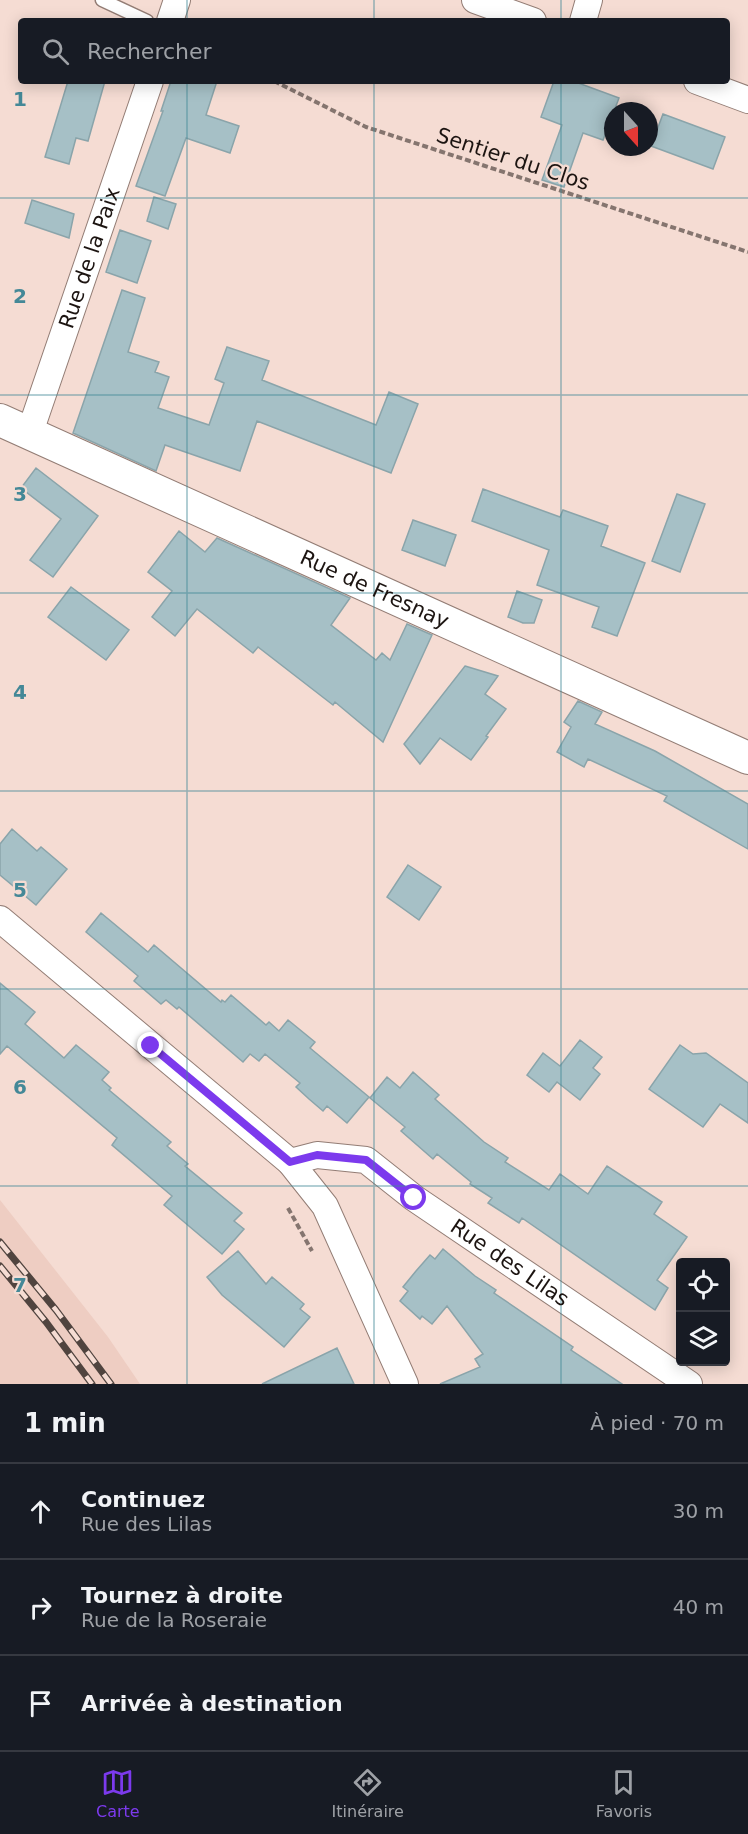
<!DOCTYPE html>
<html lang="fr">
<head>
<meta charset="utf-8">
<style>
	:root { --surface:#171b24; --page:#242831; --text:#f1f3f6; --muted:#9ea1a6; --line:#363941; --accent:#7c3aed }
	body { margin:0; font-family:"DejaVu Sans",sans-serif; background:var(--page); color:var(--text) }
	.controls { position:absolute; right:18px; bottom:18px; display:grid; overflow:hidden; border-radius:6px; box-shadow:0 3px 15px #0003 }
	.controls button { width:54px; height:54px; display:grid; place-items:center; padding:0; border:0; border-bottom:2px solid var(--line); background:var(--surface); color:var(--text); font:30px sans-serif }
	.compass { position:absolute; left:604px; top:102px; width:54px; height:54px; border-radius:50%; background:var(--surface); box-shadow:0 3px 15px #0003; rotate:159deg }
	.stop { position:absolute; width:18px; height:18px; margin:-14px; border:4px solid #7c3aed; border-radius:50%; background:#fff }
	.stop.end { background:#7c3aed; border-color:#fff; box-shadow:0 2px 6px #0008 }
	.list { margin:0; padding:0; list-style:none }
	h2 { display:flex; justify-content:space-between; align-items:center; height:78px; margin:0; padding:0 24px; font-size:26px }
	h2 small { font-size:20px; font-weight:400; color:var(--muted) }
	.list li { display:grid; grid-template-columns:39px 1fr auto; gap:18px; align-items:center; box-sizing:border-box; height:96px; padding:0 24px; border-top:2px solid var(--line) }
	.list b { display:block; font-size:22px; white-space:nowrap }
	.list p { margin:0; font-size:20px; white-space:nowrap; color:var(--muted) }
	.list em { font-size:20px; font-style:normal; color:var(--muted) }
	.icon { flex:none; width:33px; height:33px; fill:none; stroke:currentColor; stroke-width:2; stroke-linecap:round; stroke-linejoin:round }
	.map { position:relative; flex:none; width:748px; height:1384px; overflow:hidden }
	.search { position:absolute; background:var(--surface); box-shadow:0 3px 15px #0003; left:18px; right:18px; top:18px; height:66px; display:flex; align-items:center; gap:15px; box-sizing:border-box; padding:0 21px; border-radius:6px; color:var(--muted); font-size:22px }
	.sheet { height:366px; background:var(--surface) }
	nav { display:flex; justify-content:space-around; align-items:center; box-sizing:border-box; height:84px; border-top:2px solid var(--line); background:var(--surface); font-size:16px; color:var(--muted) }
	nav a { display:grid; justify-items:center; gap:3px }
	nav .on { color:var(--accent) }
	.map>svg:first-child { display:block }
	.built { fill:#eecdc2 }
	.building { fill:#a6c0c6; stroke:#8aa4aa; stroke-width:1.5 }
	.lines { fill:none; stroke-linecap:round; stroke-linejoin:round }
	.service-casing { stroke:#937d75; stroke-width:15 }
	.minor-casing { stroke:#937d75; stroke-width:28 }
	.tertiary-casing { stroke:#937d75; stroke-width:34 }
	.path { stroke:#85756f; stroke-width:4; stroke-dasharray:6 3; stroke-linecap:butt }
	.service { stroke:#fff; stroke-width:12 }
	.minor { stroke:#fff; stroke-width:26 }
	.tertiary { stroke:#fff; stroke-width:32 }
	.rail-casing { stroke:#50443f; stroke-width:7 }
	.rail { stroke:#f5dcd3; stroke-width:4.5; stroke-dasharray:14; stroke-linecap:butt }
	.route { stroke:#7c3aed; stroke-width:8 }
	.grid { fill:none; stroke:#448897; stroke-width:1.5; stroke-opacity:0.55 }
	.labels { text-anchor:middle; stroke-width:4.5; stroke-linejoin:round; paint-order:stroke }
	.street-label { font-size:21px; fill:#1c1411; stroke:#f5dcd3 }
	.grid-label { font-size:20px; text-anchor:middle; font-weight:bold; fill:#448897; stroke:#f5dcd3; stroke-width:4.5; stroke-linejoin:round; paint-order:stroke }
</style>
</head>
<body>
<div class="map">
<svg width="748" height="1384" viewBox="0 0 748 1384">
	<rect width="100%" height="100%" fill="#f5dcd3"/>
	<path class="built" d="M 0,1200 L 108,1337 L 140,1384 L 0,1384 Z"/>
	<path class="building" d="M 68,81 L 105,81 L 88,141 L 76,138 L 69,164 L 45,157 Z
		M 171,81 L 217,81 L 206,115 L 239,126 L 230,153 L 186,138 L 165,196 L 136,186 L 163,111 L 161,111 Z
		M 554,81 L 573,81 L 619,98 L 603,140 L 583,133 L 564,187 L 542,180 L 562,125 L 541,117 Z
		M 663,114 L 725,137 L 713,169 L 651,146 Z
		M 154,197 L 176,204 L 168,229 L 147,221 Z
		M 32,200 L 74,214 L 69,238 L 25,223 Z
		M 120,230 L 151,241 L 137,283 L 106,272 Z
		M 122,290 L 145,298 L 128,352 L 159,362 L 155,372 L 169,377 L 158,408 L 209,425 L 224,383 L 215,379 L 227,347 L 269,361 L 262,380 L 376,425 L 389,392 L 418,404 L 391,473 L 257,421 L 240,471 L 165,445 L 156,471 L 73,433 Z
		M 36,468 L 98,516 L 53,577 L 30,560 L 61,519 L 21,488 Z
		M 483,489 L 560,517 L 563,510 L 608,526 L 601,546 L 645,563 L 617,636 L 592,627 L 599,607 L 537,585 L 549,550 L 472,521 Z
		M 677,494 L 705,504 L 680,572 L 652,561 Z
		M 413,520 L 456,535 L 445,566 L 402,550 Z
		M 179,531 L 205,552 L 217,538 L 350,598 L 331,625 L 376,660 L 382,653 L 390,660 L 407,624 L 432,635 L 383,742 L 335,702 L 333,705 L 258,647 L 253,653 L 197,609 L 175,636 L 152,617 L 172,591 L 148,572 Z
		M 71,587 L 129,630 L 106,660 L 48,617 Z
		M 517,591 L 542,600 L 534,623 L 523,623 L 508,617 Z
		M 465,666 L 498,676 L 485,694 L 506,709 L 486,736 L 488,737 L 471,760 L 440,738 L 420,764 L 404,744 Z
		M 578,701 L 602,712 L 595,724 L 655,751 L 748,804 L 748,849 L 664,801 L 667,796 L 588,759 L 584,767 L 557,752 L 571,727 L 564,722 Z
		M 12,829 L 37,851 L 41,847 L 67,869 L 36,905 L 0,875 L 0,844 Z
		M 408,865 L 441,887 L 419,920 L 387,897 Z
		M 101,913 L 148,952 L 154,945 L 221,1002 L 222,1000 L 225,1002 L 231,995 L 266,1025 L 269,1022 L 279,1031 L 288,1020 L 315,1042 L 310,1048 L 369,1097 L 347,1123 L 327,1106 L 323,1111 L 309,1099 L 296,1087 L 300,1083 L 265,1054 L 259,1061 L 250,1054 L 243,1062 L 179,1007 L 177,1009 L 166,1000 L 161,1004 L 134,981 L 138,976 L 86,932 Z
		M 0,983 L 35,1012 L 25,1024 L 64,1058 L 76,1045 L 109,1072 L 102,1080 L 111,1088 L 109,1090 L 171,1142 L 167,1146 L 188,1164 L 185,1166 L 242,1213 L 234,1221 L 244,1229 L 222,1254 L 164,1205 L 172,1196 L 112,1145 L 117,1138 L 7,1046 L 0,1054 Z
		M 580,1040 L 602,1057 L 593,1068 L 600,1074 L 580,1100 L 557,1082 L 549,1092 L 527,1075 L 543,1053 L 560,1066 Z
		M 680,1045 L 693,1054 L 706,1053 L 748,1083 L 748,1123 L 720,1104 L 703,1127 L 649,1089 Z
		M 413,1072 L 439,1095 L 435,1099 L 484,1142 L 508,1158 L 505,1162 L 549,1190 L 560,1174 L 588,1194 L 607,1166 L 662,1202 L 654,1214 L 687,1237 L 657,1280 L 668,1288 L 655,1310 L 522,1218 L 519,1223 L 488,1203 L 492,1198 L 470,1184 L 471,1182 L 437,1154 L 433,1159 L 401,1131 L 405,1127 L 370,1098 L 387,1077 L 400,1088 Z
		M 443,1249 L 475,1276 L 496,1290 L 494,1293 L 573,1347 L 571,1350 L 622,1384 L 440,1384 L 480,1367 L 475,1359 L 483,1354 L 447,1306 L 432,1324 L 422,1316 L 420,1319 L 400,1301 L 408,1291 L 403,1287 L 416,1271 L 430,1255 L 435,1259 Z
		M 238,1251 L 266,1284 L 272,1277 L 304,1304 L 300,1309 L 310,1317 L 284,1347 L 222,1295 L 207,1277 Z
		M 337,1348 L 354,1384 L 262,1384 Z"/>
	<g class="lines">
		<defs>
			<path id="service" d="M 102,0 L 147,21"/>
			<g id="minor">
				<path d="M 475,0 L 533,21"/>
				<path d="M 170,21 L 177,0"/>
				<path d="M 583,21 L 589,0"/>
				<path d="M 697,81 L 748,100"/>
				<path id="s1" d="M 30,432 L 150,81"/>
				<path d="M 0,919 L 290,1162 L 325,1206 L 405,1384"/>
				<path id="s2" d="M 290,1162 L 317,1155 L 366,1160 L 414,1198 L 689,1384"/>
			</g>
			<g id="tertiary">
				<path id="s3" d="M 0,420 L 748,758"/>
			</g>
		</defs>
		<use href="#service" class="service-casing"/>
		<use href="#minor" class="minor-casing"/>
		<use href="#tertiary" class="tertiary-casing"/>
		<path class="path" d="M 274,81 L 366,127 L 748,252
			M 288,1208 L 312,1251"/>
		<use href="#service" class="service"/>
		<use href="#minor" class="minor"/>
		<use href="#tertiary" class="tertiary"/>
		<defs>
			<path id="rail" d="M 0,1242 L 56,1310 L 111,1384
				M 0,1266 L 46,1322 L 92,1384"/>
		</defs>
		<use href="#rail" class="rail-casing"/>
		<use href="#rail" class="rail"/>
	</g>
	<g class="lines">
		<path class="route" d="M 151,1046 L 290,1162 L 317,1155 L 366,1160 L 414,1198"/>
	</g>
	<path class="grid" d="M 187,0 L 187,21M 374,0 L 374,21M 561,0 L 561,21M 187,81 L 187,1384M 374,81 L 374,1384M 561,81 L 561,1384M 0,198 L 748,198M 0,395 L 748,395M 0,593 L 748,593M 0,791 L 748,791M 0,989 L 748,989M 0,1186 L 748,1186"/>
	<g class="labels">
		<g class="street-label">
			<text transform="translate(513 159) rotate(18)" y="7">Sentier du Clos</text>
			<text dy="7" stroke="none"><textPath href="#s1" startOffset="184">Rue de la Paix</textPath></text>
			<text dy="7" stroke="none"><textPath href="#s3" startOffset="411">Rue de Fresnay</textPath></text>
			<text dy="7" stroke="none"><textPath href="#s2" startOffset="254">Rue des Lilas</textPath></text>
		</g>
	</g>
	<g class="grid-label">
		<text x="20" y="106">1</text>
		<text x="20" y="303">2</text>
		<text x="20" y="501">3</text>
		<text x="20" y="699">4</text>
		<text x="20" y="897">5</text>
		<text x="20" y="1094">6</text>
		<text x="20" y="1292">7</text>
	</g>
</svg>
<div class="controls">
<button><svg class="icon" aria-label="locate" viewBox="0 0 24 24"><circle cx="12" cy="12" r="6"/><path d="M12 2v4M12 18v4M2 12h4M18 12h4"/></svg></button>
<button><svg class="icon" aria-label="layers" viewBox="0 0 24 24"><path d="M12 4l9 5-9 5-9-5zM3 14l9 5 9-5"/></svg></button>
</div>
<svg class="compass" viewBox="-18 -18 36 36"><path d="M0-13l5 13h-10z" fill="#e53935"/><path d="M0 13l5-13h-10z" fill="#9ea1a6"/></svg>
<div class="stop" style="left:414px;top:1198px"></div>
<div class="stop end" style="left:151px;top:1046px"></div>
<div class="search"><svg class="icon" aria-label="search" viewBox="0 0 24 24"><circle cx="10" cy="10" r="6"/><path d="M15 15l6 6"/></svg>Rechercher</div>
</div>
<section class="sheet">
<h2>1 min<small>À pied · 70 m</small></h2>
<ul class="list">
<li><svg class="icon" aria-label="ahead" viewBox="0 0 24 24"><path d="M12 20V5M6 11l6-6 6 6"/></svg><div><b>Continuez</b><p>Rue des Lilas</p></div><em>30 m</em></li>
<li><svg class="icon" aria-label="right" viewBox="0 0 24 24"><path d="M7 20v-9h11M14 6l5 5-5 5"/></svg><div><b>Tournez à droite</b><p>Rue de la Roseraie</p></div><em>40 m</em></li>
<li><svg class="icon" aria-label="arrive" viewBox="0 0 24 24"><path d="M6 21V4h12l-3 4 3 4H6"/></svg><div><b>Arrivée à destination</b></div></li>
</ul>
</section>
<nav>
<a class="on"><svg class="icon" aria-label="map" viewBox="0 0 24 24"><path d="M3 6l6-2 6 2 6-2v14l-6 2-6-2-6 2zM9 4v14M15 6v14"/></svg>Carte</a>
<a><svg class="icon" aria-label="directions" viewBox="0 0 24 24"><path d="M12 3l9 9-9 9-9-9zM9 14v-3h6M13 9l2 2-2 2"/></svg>Itinéraire</a>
<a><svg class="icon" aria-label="saved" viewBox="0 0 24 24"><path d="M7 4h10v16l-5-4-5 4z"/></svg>Favoris</a>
</nav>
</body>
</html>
